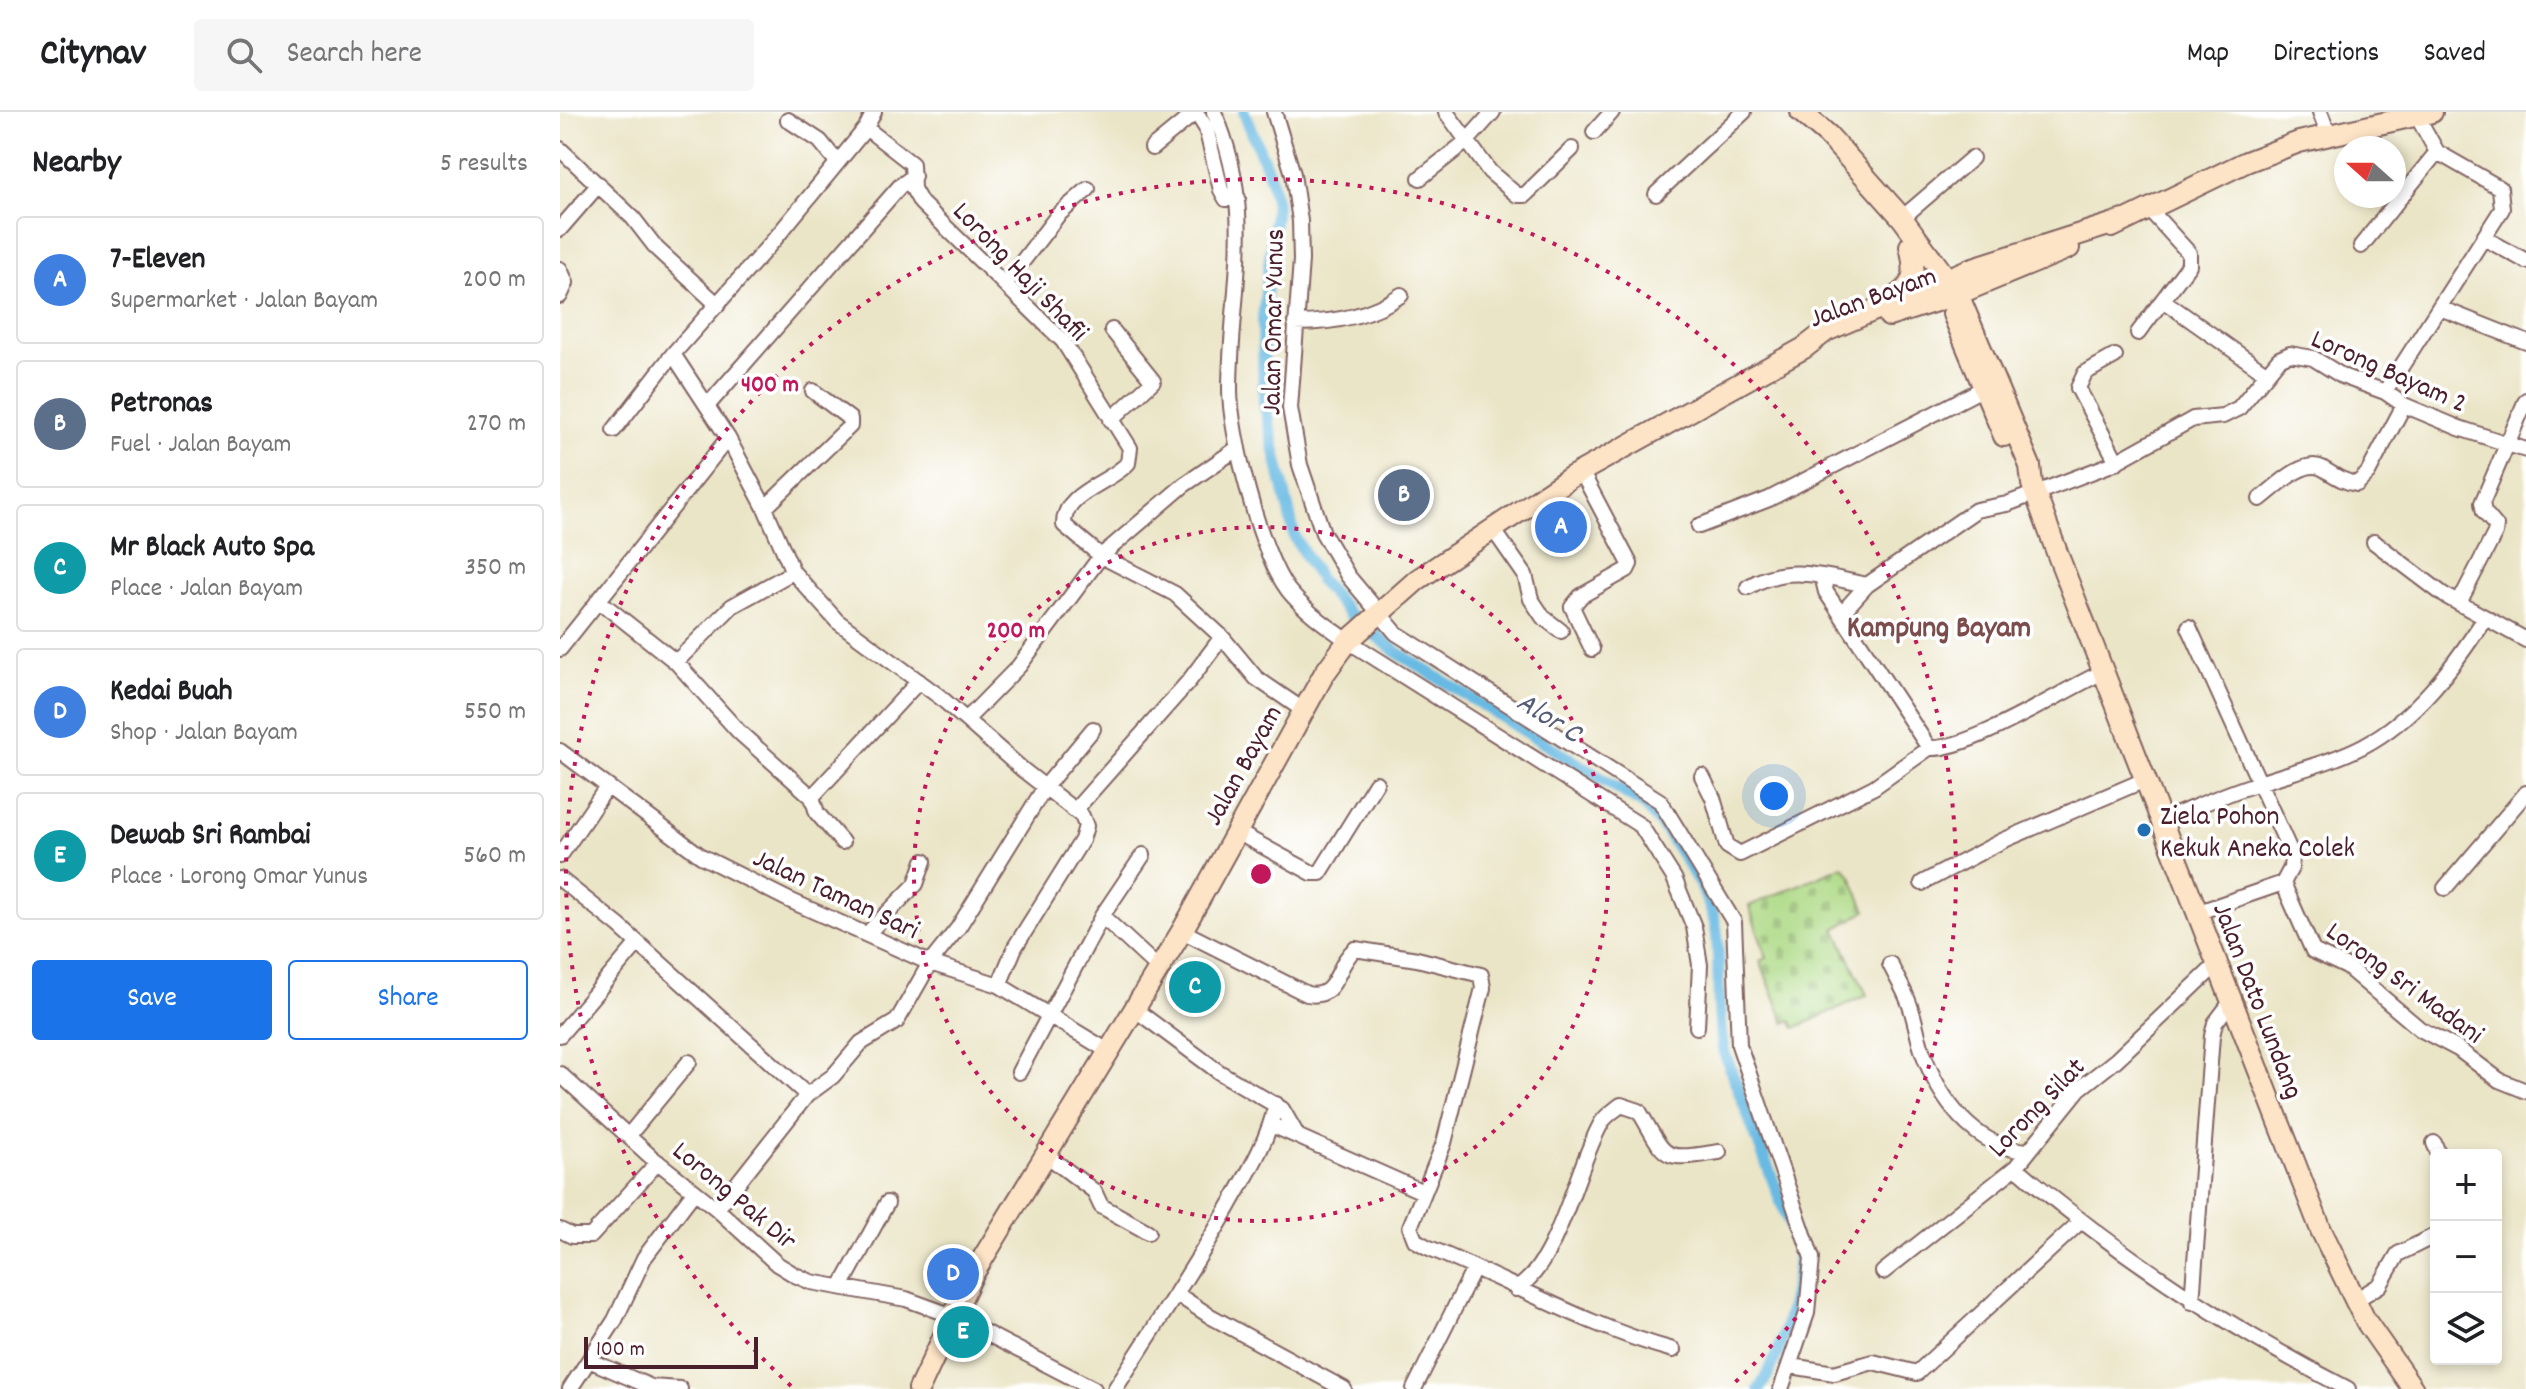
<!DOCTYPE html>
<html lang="en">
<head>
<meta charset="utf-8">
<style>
	:root { --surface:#fff; --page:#f6f6f6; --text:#202124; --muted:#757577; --line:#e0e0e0; --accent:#1a73e8 }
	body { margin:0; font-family:Dekko,sans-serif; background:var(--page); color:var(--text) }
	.controls { position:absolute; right:24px; bottom:24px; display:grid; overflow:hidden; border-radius:8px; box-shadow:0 4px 12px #0003 }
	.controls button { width:72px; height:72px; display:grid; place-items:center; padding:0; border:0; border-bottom:2px solid var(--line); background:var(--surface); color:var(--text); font:40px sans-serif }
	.compass { position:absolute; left:1774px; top:24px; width:72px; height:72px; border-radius:50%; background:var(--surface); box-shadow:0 4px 12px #0003; rotate:291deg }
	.scale { position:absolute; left:24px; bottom:20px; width:174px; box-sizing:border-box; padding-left:8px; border:4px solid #4a1f2b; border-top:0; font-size:22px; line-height:28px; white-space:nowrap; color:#4a1f2b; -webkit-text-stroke:6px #fff; paint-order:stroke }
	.you { position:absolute; left:1214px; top:684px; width:28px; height:28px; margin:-20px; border:6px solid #fff; border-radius:50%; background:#1a73e8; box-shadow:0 0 0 12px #1a73e833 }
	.badge { display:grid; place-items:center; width:52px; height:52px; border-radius:50%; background:var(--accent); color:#fff; font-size:26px; font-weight:700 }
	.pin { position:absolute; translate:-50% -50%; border:4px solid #fff; box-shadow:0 2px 8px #0006 }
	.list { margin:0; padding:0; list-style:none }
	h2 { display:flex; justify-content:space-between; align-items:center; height:104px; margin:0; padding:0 32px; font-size:34px }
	h2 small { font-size:26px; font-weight:400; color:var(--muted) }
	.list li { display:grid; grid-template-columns:52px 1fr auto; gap:24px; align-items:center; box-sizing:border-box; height:128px; margin:0 16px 16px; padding:0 16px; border:2px solid var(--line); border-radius:8px }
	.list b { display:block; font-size:30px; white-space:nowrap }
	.list p { margin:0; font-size:26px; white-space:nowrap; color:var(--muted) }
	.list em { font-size:26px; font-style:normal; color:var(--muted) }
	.actions { display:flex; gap:16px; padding:24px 32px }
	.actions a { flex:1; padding:18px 0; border:2px solid var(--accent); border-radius:8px; text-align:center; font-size:28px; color:var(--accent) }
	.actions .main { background:var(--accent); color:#fff }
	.icon { flex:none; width:44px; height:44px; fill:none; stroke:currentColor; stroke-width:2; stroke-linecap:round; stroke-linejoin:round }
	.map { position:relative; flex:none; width:1966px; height:1277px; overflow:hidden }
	header { display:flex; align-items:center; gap:48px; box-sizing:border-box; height:112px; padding:0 40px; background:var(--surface); border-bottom:2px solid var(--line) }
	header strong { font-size:38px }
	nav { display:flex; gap:44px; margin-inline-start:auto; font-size:28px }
	.search { width:560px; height:72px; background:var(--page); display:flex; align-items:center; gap:20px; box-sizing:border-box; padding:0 28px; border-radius:8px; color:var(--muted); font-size:30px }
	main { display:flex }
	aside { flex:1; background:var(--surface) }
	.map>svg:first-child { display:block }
	.cemetery { fill:url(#cemetery-stones); stroke:#7c7c58; stroke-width:2 }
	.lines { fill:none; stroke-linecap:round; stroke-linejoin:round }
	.canal { stroke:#68bae3; stroke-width:12 }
	.minor-casing { stroke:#826462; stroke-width:18 }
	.secondary-casing { stroke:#826462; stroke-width:24 }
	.minor { stroke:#fff; stroke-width:14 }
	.secondary { stroke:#fee4c6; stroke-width:20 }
	.ring { fill:none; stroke:#c2185b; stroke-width:4; stroke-dasharray:4 8 }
	.poi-dot { fill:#1f6fb2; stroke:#fff; stroke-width:3 }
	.labels { text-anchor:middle; stroke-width:7; stroke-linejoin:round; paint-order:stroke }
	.street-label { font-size:28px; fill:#4a1f2b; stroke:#fff }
	.poi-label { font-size:28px; fill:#4a1f2b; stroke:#fff; text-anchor:start }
	.neighbourhood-label { font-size:30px; font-weight:bold; fill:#7b4e4d; stroke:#fff }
	.water-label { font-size:30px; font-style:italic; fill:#565d75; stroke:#fff }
	.centre { fill:#c2185b; stroke:#fff; stroke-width:4 }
	.ring-label { font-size:24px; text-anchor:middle; font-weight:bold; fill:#c2185b; stroke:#fff; stroke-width:7; stroke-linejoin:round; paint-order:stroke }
</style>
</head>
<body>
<header>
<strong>Citynav</strong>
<div class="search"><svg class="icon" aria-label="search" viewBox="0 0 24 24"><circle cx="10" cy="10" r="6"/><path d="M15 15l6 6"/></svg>Search here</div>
<nav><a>Map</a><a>Directions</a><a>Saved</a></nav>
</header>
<main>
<aside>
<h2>Nearby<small>5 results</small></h2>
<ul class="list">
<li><span class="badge" style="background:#3f7fe0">A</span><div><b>7-Eleven</b><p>Supermarket · Jalan Bayam</p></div><em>200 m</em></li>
<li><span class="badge" style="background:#5c6f8a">B</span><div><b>Petronas</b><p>Fuel · Jalan Bayam</p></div><em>270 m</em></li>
<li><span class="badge" style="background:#0f9aa8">C</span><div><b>Mr Black Auto Spa</b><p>Place · Jalan Bayam</p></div><em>350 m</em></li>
<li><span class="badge" style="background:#3f7fe0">D</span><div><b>Kedai Buah</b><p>Shop · Jalan Bayam</p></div><em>550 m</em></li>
<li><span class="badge" style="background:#0f9aa8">E</span><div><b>Dewab Sri Rambai</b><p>Place · Lorong Omar Yunus</p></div><em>560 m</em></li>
</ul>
<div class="actions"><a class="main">Save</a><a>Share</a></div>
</aside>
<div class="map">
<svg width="1966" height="1277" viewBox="0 0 1966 1277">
	<defs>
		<pattern id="cemetery-stones" width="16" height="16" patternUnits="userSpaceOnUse" patternTransform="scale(2)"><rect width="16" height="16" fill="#aeda86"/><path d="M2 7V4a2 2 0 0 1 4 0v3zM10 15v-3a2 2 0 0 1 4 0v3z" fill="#97bb74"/></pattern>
	</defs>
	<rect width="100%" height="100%" fill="#fff"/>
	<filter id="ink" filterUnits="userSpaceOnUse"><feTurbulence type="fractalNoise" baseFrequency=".0125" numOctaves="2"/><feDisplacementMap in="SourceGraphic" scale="16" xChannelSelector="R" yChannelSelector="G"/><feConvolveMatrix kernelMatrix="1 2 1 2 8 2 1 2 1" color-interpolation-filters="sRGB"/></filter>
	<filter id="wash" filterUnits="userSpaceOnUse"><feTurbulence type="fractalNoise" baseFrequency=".006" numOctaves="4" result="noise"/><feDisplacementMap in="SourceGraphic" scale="32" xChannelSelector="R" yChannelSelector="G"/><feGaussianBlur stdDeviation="1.8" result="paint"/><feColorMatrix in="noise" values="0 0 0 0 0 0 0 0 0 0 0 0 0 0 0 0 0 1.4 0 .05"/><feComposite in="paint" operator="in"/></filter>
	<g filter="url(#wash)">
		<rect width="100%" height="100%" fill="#ebe5c7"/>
		<path class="cemetery" d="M 1283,754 L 1291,764 L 1306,799 L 1275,817 L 1307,883 L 1235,916 L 1231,908 L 1225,911 L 1200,849 L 1207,846 L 1189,794 Z"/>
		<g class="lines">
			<path class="canal" d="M 684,0 L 711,67 L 716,93 L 703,207 L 704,291 L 735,426 L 760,468 L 790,503 L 838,541 L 1083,692 C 1110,719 1155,786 1157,824 C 1160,864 1156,901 1164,940 L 1239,1137 C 1239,1175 1221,1246 1199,1277"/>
		</g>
	</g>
	<g filter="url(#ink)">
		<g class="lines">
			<defs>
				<path id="minor" d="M 636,0 L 646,16 L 661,78 L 666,87 L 678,86
					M 654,0 C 697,99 671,174 670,275 C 669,320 701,443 728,478 C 745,499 766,513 788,529 L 1081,714 L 1114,766 L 1134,815 L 1140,853 L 1137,915
					M 714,0 L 733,62 L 740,109 L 741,148 L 730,296 L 740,353 L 763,421 L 788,464 L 836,521 L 1100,689 L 1174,810 L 1179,933 L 1252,1146 L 1247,1201 L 1221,1277
					M 886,0 L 930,60 L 957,83 L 965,83 L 1012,37
					M 1760,0 L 1768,21
					M 228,8 L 260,29 L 277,50
					M 306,16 L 352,52 L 353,77 L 361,91 L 503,229 L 570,336 L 568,351 C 549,372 503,380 504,413 L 541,444 L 615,482 L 662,525 L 696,566 L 743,598
					M 1034,20 L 1052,0
					M 592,36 L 636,0
					M 0,37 L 73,106 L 97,137 L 158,193
					M 860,66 L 907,29 L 933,0
					M 1096,82 L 1184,0
					M 1342,106 L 1412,46
					M 0,117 L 39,72
					M 1924,126 L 1966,149
					M 1801,134 L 1877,40
					M 0,157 L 6,171 L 0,184
					M 446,171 L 498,103 L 528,77
					M 1604,189 L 1707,262
					M 1880,196 L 1966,230
					M 735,211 C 771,211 811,204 841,183
					M 1578,221 L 1629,153 L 1629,141 L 1588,96
					M 113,242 L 168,326 L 205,396 L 233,460 L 277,509 L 380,585 L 463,658 L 522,704 L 526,714 L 522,728 L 455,835 L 439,873
					M 1555,244 L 1525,261 L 1518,276 L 1557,350
					M 1825,280 L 1942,97 L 1940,76 L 1877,40 L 1857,4
					M 148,293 L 340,74 L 354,64
					M 551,308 L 593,269 L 552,218
					M 54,318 L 113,242 L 214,128 L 306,16 L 314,0
					M 1021,359 L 1070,452 L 1067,458 L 1021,484 L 1012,495 L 1032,537
					M 1700,387 C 1715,376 1743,346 1762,356 C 1774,363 1783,370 1797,372 L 1808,361 L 1844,293
					M 205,396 L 290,314 L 290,307 L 253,279
					M 1139,414 L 1209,387 L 1424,276
					M 933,417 L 965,463 L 971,487 L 983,505 L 1001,519
					M 1814,430 L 1884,483 L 1966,528
					M 1262,464 L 1266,480 L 1369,636
					M 1188,475 C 1227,451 1265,465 1307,473
					M 38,488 L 116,550 L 179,620 L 252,685 L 257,701 L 282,730
					M 1899,491 L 1935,421 L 1936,414 L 1924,400 L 1922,391 L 1966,288
					M 1281,502 L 1307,473 L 1416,398 L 1447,392 L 1552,352 L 1633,307 L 1663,304 L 1679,296 L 1719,247 L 1730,242 L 1753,246 L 1782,264 L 1825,280 L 1844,293 L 1899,316 L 1966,338
					M 1629,515 L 1732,743 L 1731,756 L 1723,771
					M 0,537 L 168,326
					M 116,550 L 172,494 L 233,460
					M 406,608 L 459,554 L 541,444 L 624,373 L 678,336
					M 1369,636 C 1409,639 1503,578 1543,560
					M 0,639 L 141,744 L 229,788 L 370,851 L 439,873 L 548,939
					M 1142,664 L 1153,686 L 1167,734 L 1180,742 L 1314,675 L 1369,636
					M 252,685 L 359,569
					M 516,697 L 629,569 L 662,525
					M 1601,709 C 1634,696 1666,681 1699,671 C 1734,659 1770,651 1803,634 C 1856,606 1894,554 1925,506
					M 675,719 L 752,761 L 760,761 L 816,671
					M 0,744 L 47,675
					M 0,767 L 59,814 L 247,983
					M 1362,771 L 1442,729 L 1587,667
					M 1723,771 L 1753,839 L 1787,855 L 1860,917 L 1898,937 L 1939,968 L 1966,979
					M 1885,776 L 1966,681
					M 1636,801 L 1723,771
					M 542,804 L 598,856
					M 622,819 L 747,882 C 779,888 775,853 795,837 L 857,847 L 921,863 L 923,876 L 884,1031 L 850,1115 L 855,1128 L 867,1135 C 950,1169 1026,1214 1113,1238
					M 307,822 L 356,772 L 364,749
					M 1330,852 C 1336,865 1344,877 1349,891 C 1355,906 1357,923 1362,938 C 1379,987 1413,1035 1467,1039
					M 573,896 L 659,960 L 722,997 L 737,1023
					M 0,923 L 78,831
					M 459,960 L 542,804 L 583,743
					M 0,962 L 90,1044 L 157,1097 L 217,1152 L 235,1163 L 251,1170 L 346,1187 L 393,1204 L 534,1277
					M 712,1013 L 863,1080
					M 69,1023 L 129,950
					M 1874,1031 L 1879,1043
					M 485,1042 L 534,1079 L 541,1094 L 588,1120
					M 1456,1055 C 1558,1144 1668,1215 1788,1277
					M 157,1097 L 247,983 L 273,964 L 301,931 L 337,909 L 370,851 L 398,816 L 485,675 L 533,617
					M 0,1118 L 12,1124 L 31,1124 L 98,1050
					M 1323,1160 L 1456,1055 L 1519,977 L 1556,948 L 1656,853
					M 281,1175 L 327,1091
					M 956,1177 C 999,1152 1017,1051 1042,1010 C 1046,1003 1055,998 1061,993 L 1079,999 C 1108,1048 1100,1049 1159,1040
					M 618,1183 L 650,1204 L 784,1277
					M 1794,1189 L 1820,1173 L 1838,1142 L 1876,1123
					M 1632,1190 L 1652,924 L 1655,911 L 1671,890
					M 29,1248 L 91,1275 L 120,1277
					M 1231,1254 L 1274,1261 L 1313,1250 L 1357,1261 L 1520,1110
					M 10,1277 L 55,1208 L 84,1146 L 134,1080
					M 555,1277 C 594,1216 634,1156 670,1093 C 688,1061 708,1029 716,992
					M 854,1277 L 914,1157"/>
				<path id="secondary" d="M 1241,0 L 1268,23 L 1342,106 L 1398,182 L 1470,354 L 1472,372 L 1499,446 L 1761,1118 L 1805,1208 L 1853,1277
					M 1552,115 L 1686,50 L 1739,30 L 1872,0
					M 1336,184 C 1358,172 1355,155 1350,134
					M 1393,202 L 1444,324
					M 1329,204 L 1398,182 L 1509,136
					M 359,1277 L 412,1164 L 622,819 L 764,562 L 788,529 L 857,468 L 1011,365 L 1244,236 L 1266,219 L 1410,157 L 1564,108"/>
			</defs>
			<use href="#minor" class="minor-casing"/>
			<use href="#secondary" class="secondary-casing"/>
			<use href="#minor" class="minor"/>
			<use href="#secondary" class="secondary"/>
		</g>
	</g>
	<g class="ring">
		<circle cx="701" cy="762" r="347"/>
		<path d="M231 1274A695 695 0 1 1 1171 1274"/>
	</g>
	<circle class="poi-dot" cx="1584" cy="718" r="8"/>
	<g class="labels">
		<g class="street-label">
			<text transform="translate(462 158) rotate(46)" y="10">Lorong Haji Shafii</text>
			<text transform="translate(1312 183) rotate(-20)" y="10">Jalan Bayam</text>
			<text transform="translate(711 210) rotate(-89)" y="10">Jalan Omar Yunus</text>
			<text transform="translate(1830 257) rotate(24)" y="10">Lorong Bayam 2</text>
			<text transform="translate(681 652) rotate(-61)" y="10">Jalan Bayam</text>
			<text transform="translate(277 780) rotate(25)" y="10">Jalan Taman Sari</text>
			<text transform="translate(1846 869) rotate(36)" y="10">Lorong Sri Madani</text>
			<text transform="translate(1700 888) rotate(69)" y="10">Jalan Dato Lundang</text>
			<text transform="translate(1475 994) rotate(-46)" y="10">Lorong Silat</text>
			<text transform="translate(176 1082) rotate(40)" y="10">Lorong Pak Dir</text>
		</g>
		<g class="poi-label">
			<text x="1600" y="712">Ziela Pohon<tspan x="1600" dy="32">Kekuk Aneka Colek</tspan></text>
		</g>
		<g class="neighbourhood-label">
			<text x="1379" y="524">Kampung Bayam</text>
		</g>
		<g class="water-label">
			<text transform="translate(990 604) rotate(32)" y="10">Alor C</text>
		</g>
	</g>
	<circle cx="701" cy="762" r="12" class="centre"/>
	<g class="ring-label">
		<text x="210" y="279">400 m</text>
		<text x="456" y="525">200 m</text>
	</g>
</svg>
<div class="controls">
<button>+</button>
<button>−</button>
<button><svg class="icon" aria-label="layers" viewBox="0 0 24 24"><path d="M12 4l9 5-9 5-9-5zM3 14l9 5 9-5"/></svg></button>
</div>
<svg class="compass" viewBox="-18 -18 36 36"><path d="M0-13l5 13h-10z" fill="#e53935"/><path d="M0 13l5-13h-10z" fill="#757577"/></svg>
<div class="scale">100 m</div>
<div class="you"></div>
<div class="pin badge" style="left:1001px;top:415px;background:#3f7fe0">A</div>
<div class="pin badge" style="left:844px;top:383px;background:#5c6f8a">B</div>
<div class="pin badge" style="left:635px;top:875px;background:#0f9aa8">C</div>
<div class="pin badge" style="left:393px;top:1162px;background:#3f7fe0">D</div>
<div class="pin badge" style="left:403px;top:1220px;background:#0f9aa8">E</div>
</div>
</main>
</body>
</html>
